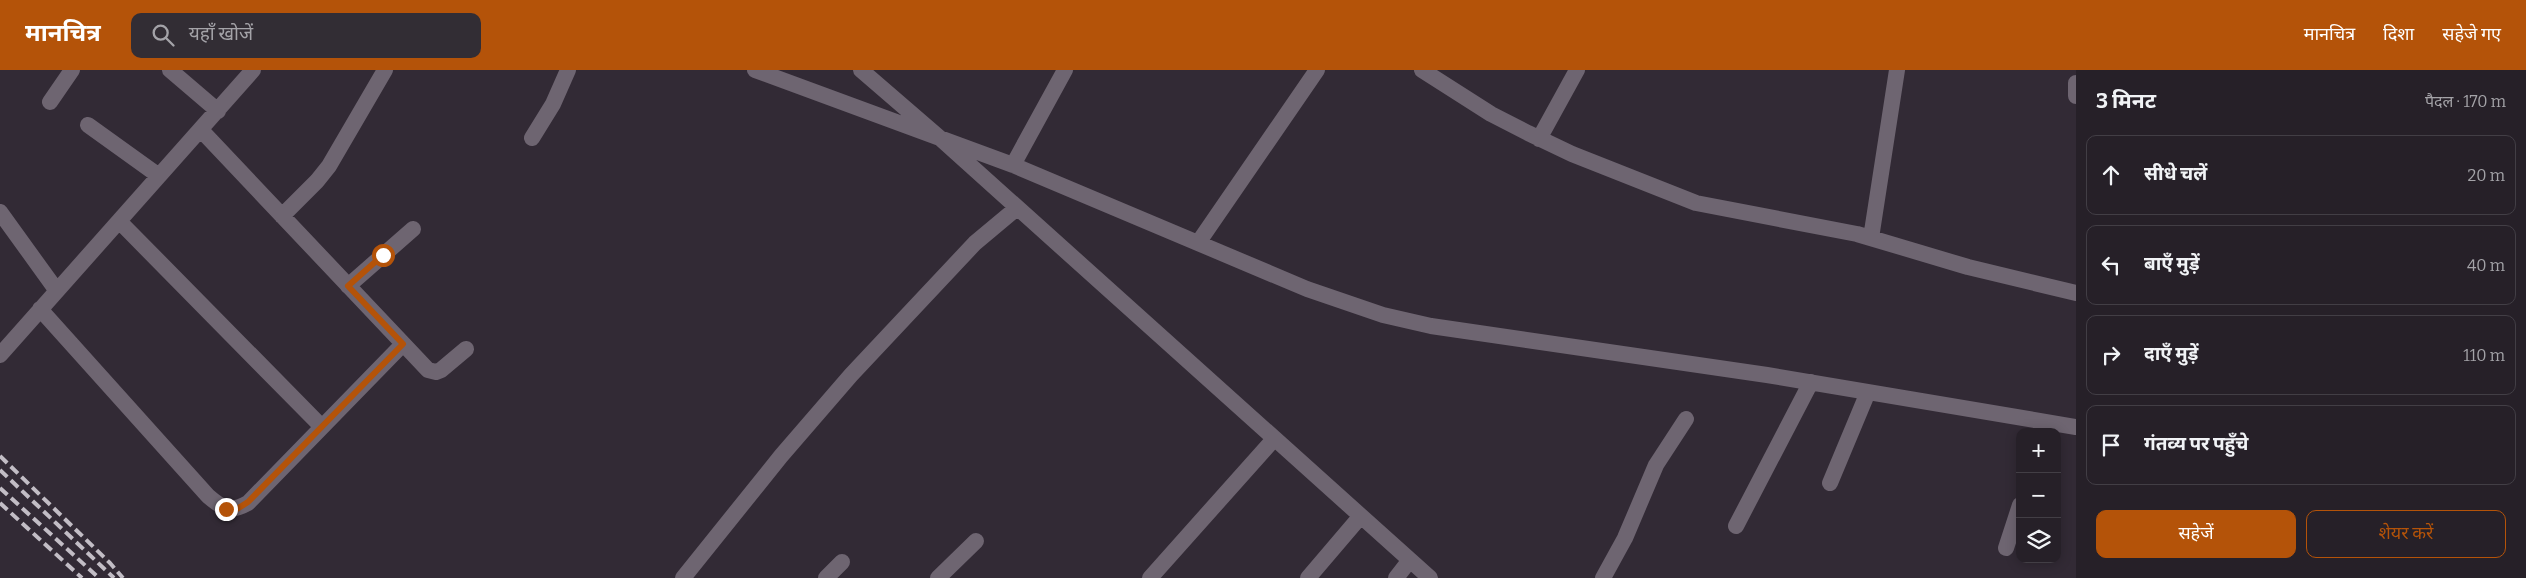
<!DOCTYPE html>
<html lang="hi">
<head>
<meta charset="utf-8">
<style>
	:root { --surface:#262028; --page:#322d34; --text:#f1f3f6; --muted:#a4a3a8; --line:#423e45; --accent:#b45309 }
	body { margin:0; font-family:Bitter,"Noto Sans Devanagari",serif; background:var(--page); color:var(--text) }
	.controls { position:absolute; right:15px; bottom:15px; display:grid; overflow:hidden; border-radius:10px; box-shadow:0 2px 12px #0003 }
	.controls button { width:45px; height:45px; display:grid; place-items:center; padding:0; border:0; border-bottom:1px solid var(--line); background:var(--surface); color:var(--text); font:25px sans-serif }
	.stop { position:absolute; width:15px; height:15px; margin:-11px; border:4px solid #b45309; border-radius:50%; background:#fff }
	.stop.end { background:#b45309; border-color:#fff; box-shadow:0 1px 5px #0008 }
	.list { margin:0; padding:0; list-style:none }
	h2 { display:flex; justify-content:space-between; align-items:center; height:65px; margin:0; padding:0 20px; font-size:21px }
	h2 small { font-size:16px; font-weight:400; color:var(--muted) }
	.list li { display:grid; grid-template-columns:32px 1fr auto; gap:15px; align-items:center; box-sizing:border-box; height:80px; margin:0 10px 10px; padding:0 10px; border:1px solid var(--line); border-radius:10px }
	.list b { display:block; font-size:19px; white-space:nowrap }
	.list em { font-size:16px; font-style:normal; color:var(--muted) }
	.actions { display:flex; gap:10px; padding:15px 20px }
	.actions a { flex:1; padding:11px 0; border:1px solid var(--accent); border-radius:10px; text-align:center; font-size:18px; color:var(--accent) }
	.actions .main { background:var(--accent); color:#fff }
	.icon { flex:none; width:28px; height:28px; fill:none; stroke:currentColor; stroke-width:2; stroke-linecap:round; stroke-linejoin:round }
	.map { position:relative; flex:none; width:2076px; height:508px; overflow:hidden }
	header { display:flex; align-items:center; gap:30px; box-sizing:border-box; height:70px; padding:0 25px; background:var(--accent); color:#fff }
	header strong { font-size:24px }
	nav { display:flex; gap:28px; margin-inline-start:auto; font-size:18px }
	.search { width:350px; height:45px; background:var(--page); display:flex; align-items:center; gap:12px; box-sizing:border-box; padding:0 18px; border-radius:10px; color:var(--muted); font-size:19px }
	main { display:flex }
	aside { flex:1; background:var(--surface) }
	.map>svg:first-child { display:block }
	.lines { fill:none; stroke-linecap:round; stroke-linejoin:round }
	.minor { stroke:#6e6571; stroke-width:16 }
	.rail { stroke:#c2bdc5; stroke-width:4; stroke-dasharray:10 5; stroke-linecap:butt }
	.route { stroke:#b45309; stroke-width:6 }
</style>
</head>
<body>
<header>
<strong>मानचित्र</strong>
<div class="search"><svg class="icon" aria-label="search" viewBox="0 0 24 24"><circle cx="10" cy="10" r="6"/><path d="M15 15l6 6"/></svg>यहाँ खोजें</div>
<nav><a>मानचित्र</a><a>दिशा</a><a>सहेजे गए</a></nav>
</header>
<main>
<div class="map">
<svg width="2076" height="508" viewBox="0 0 2076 508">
	<rect width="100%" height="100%" fill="#322a35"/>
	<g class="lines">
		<path class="minor" d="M 170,0 L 218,41
			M 755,0 L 1013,95 L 1307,219 L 1383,245 L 1431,256 L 1767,305 L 2076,357
			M 861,0 L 941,69 L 1430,508
			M 1422,0 L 1491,44 L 1528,63 L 1572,84 L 1696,133 L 1857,164 L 1968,197 L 2076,223
			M 2076,13 L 2076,26
			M 50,32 L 72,0
			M 88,55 L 159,106
			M 201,60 L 428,300 L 436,302 L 441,300 L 466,279
			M 532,68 L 553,34 L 568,0
			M 1539,69 L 1577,0
			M 1013,95 L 1065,0
			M 0,142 L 57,221
			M 282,146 L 317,111 L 329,96 L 385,0
			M 119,151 L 322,357
			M 1871,168 L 1897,0
			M 1198,173 L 1317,0
			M 348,216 L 413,159
			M 40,239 L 208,426 C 223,439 230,443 248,433 L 403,274
			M 0,285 L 253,0
			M 1830,413 L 1868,322
			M 1736,456 L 1811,312
			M 2006,478 L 2020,435
			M 683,508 L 781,386 L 851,305 L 975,173 L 1017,138
			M 826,508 L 842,492
			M 938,508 L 976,471
			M 1150,508 L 1274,369
			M 1308,508 L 1360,447
			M 1396,508 L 1410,490
			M 1603,508 L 1625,468 L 1656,395 L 1686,349"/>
		<path class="rail" d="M 0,386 L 110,493 L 123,508
			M 0,400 L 114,508
			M 0,418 L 99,508
			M 0,433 L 82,508"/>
	</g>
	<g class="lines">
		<path class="route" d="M 226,439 L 237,439 L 248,432 L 403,274 L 348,216 L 383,185"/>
	</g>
</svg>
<div class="controls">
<button>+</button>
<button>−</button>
<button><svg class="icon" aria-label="layers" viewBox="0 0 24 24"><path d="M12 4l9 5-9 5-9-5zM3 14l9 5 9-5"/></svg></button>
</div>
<div class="stop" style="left:383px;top:185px"></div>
<div class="stop end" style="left:226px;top:439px"></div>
</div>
<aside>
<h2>3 मिनट<small>पैदल · 170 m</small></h2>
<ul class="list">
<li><svg class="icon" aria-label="ahead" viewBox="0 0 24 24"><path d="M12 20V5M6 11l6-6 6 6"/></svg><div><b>सीधे चलें</b></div><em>20 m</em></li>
<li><svg class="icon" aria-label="left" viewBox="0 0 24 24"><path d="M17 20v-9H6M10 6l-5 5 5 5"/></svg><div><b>बाएँ मुड़ें</b></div><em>40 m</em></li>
<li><svg class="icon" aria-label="right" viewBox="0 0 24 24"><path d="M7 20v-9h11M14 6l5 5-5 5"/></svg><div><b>दाएँ मुड़ें</b></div><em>110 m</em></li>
<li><svg class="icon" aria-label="arrive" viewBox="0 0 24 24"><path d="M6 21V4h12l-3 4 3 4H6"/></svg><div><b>गंतव्य पर पहुँचे</b></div></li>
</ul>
<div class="actions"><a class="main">सहेजें</a><a>शेयर करें</a></div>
</aside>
</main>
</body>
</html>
